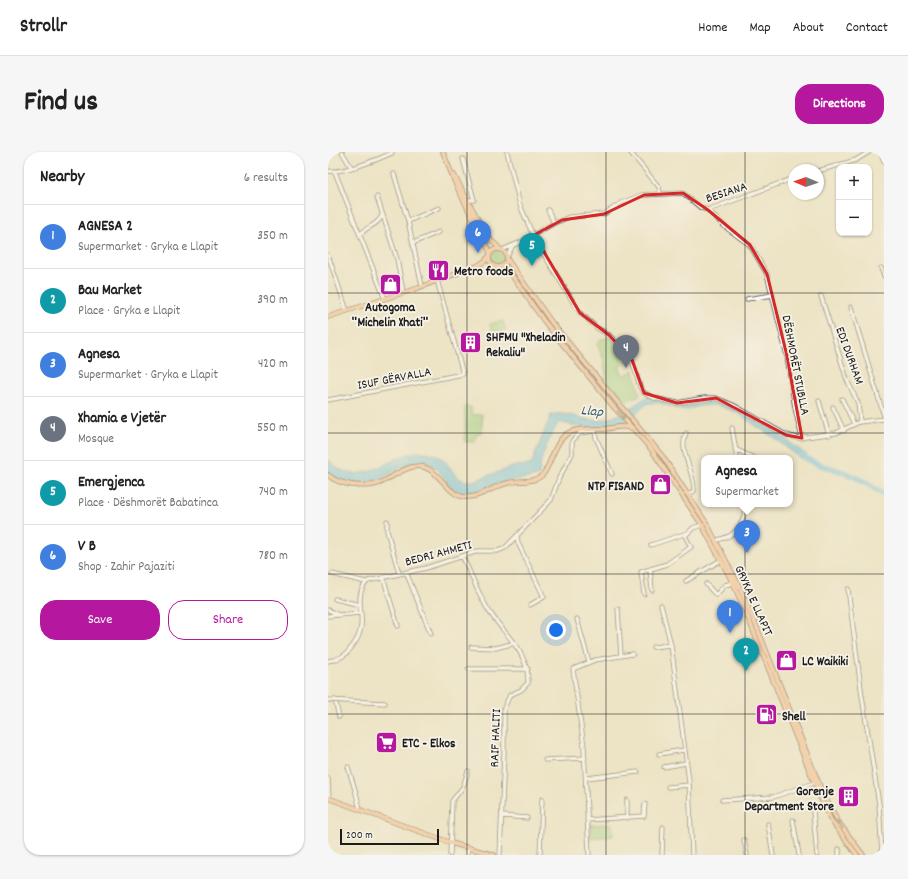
<!DOCTYPE html>
<html lang="en">
<head>
<meta charset="utf-8">
<style>
	:root { --surface:#fff; --page:#f6f6f6; --text:#222; --muted:#767676; --line:#e0e0e0; --accent:#b5179e }
	body { margin:0; font-family:Dekko,sans-serif; background:var(--page); color:var(--text) }
	.controls { position:absolute; right:12px; top:12px; display:grid; overflow:hidden; border-radius:8px; box-shadow:0 1px 3px #0004 }
	.controls button { width:36px; height:36px; display:grid; place-items:center; padding:0; border:0; border-bottom:1px solid var(--line); background:var(--surface); color:var(--text); font:20px sans-serif }
	.compass { position:absolute; left:460px; top:12px; width:36px; height:36px; border-radius:50%; background:var(--surface); box-shadow:0 1px 3px #0004; rotate:272deg }
	.scale { position:absolute; left:12px; bottom:10px; width:99px; box-sizing:border-box; padding-left:4px; border:2px solid #1c1c1c; border-top:0; font-size:11px; line-height:14px; white-space:nowrap; color:#1c1c1c; -webkit-text-stroke:3px #f7f3e8; paint-order:stroke }
	.you { position:absolute; left:228px; top:478px; width:14px; height:14px; margin:-10px; border:3px solid #fff; border-radius:50%; background:#1a73e8; box-shadow:0 0 0 6px #1a73e833 }
	.badge { display:grid; place-items:center; width:26px; height:26px; border-radius:50%; background:var(--accent); color:#fff; font-size:13px; font-weight:700 }
	.pin { position:absolute; translate:-50% -33px; filter:drop-shadow(0 1px 2px #0008) }
	.pin::after { content:''; position:absolute; top:21px; width:14px; height:12px; background:inherit; clip-path:polygon(0 0,100% 0,50% 100%) }
	.popup { position:absolute; left:373px; top:303px; width:92px; height:52px; box-sizing:border-box; display:grid; place-content:center; border-radius:8px; background:var(--surface); filter:drop-shadow(0 1px 3px #0005); font-size:13px; white-space:nowrap; color:var(--muted) }
	.popup b { font-size:15px; color:var(--text) }
	.popup::after { content:''; position:absolute; left:50%; top:100%; margin-left:-8px; border:8px solid transparent; border-top-color:var(--surface) }
	.list { margin:0; padding:0; list-style:none }
	h2 { display:flex; justify-content:space-between; align-items:center; height:52px; margin:0; padding:0 16px; font-size:17px }
	h2 small { font-size:13px; font-weight:400; color:var(--muted) }
	.list li { display:grid; grid-template-columns:26px 1fr auto; gap:12px; align-items:center; box-sizing:border-box; height:64px; padding:0 16px; border-top:1px solid var(--line) }
	.list b { display:block; font-size:15px; white-space:nowrap }
	.list p { margin:0; font-size:13px; white-space:nowrap; color:var(--muted) }
	.list em { font-size:13px; font-style:normal; color:var(--muted) }
	.actions { display:flex; gap:8px; padding:12px 16px }
	.actions a { flex:1; padding:9px 0; border:1px solid var(--accent); border-radius:16px; text-align:center; font-size:14px; color:var(--accent) }
	.actions .main { background:var(--accent); color:#fff }
	.map { position:relative; flex:none; width:556px; height:703px; overflow:hidden; border-radius:16px }
	header { display:flex; align-items:center; gap:24px; box-sizing:border-box; height:56px; padding:0 20px; background:var(--surface); border-bottom:1px solid var(--line) }
	header strong { font-size:19px }
	nav { display:flex; gap:22px; margin-inline-start:auto; font-size:14px }
	.intro { display:flex; align-items:center; justify-content:space-between; box-sizing:border-box; height:96px; padding:0 24px }
	h1 { margin:0; font-size:28px }
	.button { padding:10px 18px; border-radius:16px; background:var(--accent); color:#fff; font-size:14px; font-weight:700 }
	main { display:flex; gap:24px; padding:0 24px }
	aside { flex:1; background:var(--surface); border-radius:16px; box-shadow:0 1px 3px #0004 }
	.map>svg:first-child { display:block }
	.green { fill:#98cd7e; stroke:#5a744d }
	.water { fill:#64bee2; stroke:#406d7f }
	.lines { fill:none; stroke-linecap:round; stroke-linejoin:round }
	.river { stroke:#64bee2; stroke-width:6 }
	.minor-casing { stroke:#3b3a35; stroke-width:5 }
	.major-casing { stroke:#3b3a35; stroke-width:5.5 }
	.minor { stroke:#fff; stroke-width:3.5 }
	.major { stroke:#fbbb8d; stroke-width:4 }
	.oneway { fill:#8c6c54 }
	.marked { fill:none; stroke:#d62828; stroke-width:3; stroke-linejoin:round }
	.grid { fill:none; stroke:#1c1c1c; stroke-width:1; stroke-opacity:0.55 }
	.labels { text-anchor:middle; stroke-width:3.5; stroke-linejoin:round; paint-order:stroke }
	.street-label { font-size:13px; fill:#1c1c1c; stroke:#f7f3e8 }
	.poi-label { font-size:13px; font-weight:bold; fill:#1c1c1c; stroke:#f7f3e8; text-anchor:start }
	.water-label { font-size:14px; font-style:italic; fill:#355561; stroke:#f7f3e8 }
</style>
</head>
<body>
<header>
<strong>Strollr</strong>
<nav><a>Home</a><a>Map</a><a>About</a><a>Contact</a></nav>
</header>
<div class="intro"><h1>Find us</h1><a class="button">Directions</a></div>
<main>
<aside>
<h2>Nearby<small>6 results</small></h2>
<ul class="list">
<li><span class="badge" style="background:#3f7fe0">1</span><div><b>AGNESA 2</b><p>Supermarket · Gryka e Llapit</p></div><em>350 m</em></li>
<li><span class="badge" style="background:#0f9aa8">2</span><div><b>Bau Market</b><p>Place · Gryka e Llapit</p></div><em>390 m</em></li>
<li><span class="badge" style="background:#3f7fe0">3</span><div><b>Agnesa</b><p>Supermarket · Gryka e Llapit</p></div><em>420 m</em></li>
<li><span class="badge" style="background:#6b7280">4</span><div><b>Xhamia e Vjetër</b><p>Mosque</p></div><em>550 m</em></li>
<li><span class="badge" style="background:#0f9aa8">5</span><div><b>Emergjenca</b><p>Place · Dëshmorët Babatinca</p></div><em>740 m</em></li>
<li><span class="badge" style="background:#3f7fe0">6</span><div><b>V B</b><p>Shop · Zahir Pajaziti</p></div><em>780 m</em></li>
</ul>
<div class="actions"><a class="main">Save</a><a>Share</a></div>
</aside>
<div class="map">
<svg width="556" height="703" viewBox="0 0 556 703">
	<rect width="100%" height="100%" fill="#f7f3e8"/>
	<filter id="ink" filterUnits="userSpaceOnUse"><feTurbulence type="fractalNoise" baseFrequency=".025" numOctaves="2"/><feDisplacementMap in="SourceGraphic" scale="8" xChannelSelector="R" yChannelSelector="G"/><feConvolveMatrix kernelMatrix="1 2 1 2 8 2 1 2 1" color-interpolation-filters="sRGB"/></filter>
	<filter id="wash" filterUnits="userSpaceOnUse"><feTurbulence type="fractalNoise" baseFrequency=".012" numOctaves="4" result="noise"/><feDisplacementMap in="SourceGraphic" scale="16" xChannelSelector="R" yChannelSelector="G"/><feGaussianBlur stdDeviation="0.9" result="paint"/><feColorMatrix in="noise" values="0 0 0 0 0 0 0 0 0 0 0 0 0 0 0 0 0 1.4 0 .05"/><feComposite in="paint" operator="in"/></filter>
	<g filter="url(#wash)">
		<rect width="100%" height="100%" fill="#ede3c5"/>
		<path class="green" d="M162 106a7 7 0 1 1 14 0a7 7 0 1 1-14 0Z
			M 175,169 L 178,178 L 164,181 L 162,172 Z
			M 280,185 L 285,188 L 302,208 L 291,215 L 296,224 L 306,218 L 312,243 L 293,251 L 281,238 L 275,206 L 269,192 L 272,188 Z
			M 137,255 L 143,255 L 144,263 L 154,262 L 154,280 L 149,282 L 147,290 L 137,290 Z
			M 284,672 L 285,684 L 262,686 L 262,673 Z"/>
		<path class="water" d="M 320,244 L 325,244 C 334,247 345,253 354,254 C 361,255 376,248 387,249 C 410,251 461,289 480,304 L 473,307 L 448,287 L 409,261 L 399,257 L 388,253 L 371,254 L 355,259 L 331,251 L 320,251 C 312,257 306,264 298,270 C 283,282 248,275 231,270 C 221,286 212,304 211,323 C 199,328 186,326 173,331 C 164,333 156,339 147,342 C 142,343 135,343 130,340 C 117,333 112,311 96,311 C 56,311 48,351 0,322 L 0,307 C 32,343 60,301 93,300 C 126,299 120,333 145,329 L 187,314 L 203,313 L 223,263 C 237,259 248,266 263,268 C 284,271 303,255 320,244 Z"/>
		<g class="lines">
			<path class="river" d="M 471,301 C 485,314 503,315 520,322 C 533,327 545,335 556,343"/>
		</g>
	</g>
	<g filter="url(#ink)">
		<g class="lines">
			<defs>
				<path id="minor" d="M 14,0 L 23,15
					M 179,0 L 192,53 L 207,88 L 252,161 L 269,176 L 281,183 L 304,208 L 312,235 L 316,241 L 326,246 L 349,251 L 376,246 L 388,246 L 405,253 L 458,283 L 470,286 L 508,281 L 531,270 L 556,267
					M 302,0 L 331,35 L 332,41
					M 552,0 L 556,9
					M 135,7 L 146,48 L 140,48
					M 0,19 C 16,21 49,8 64,1 L 63,0
					M 490,19 L 528,8 L 541,0
					M 7,20 L 57,147
					M 66,22 L 80,69 L 94,134
					M 49,45 L 69,107 L 75,140
					M 220,58 L 226,71
					M 380,58 L 396,74 L 422,93 L 439,122 L 459,204 L 467,256 L 474,286
					M 80,69 L 111,56
					M 32,83 C 38,74 50,74 54,63
					M 85,91 L 111,80
					M 174,98 L 193,90 L 226,71 L 241,65 L 276,62 L 293,51 L 314,43 L 355,41 L 373,56 L 380,58 L 466,26
					M 0,103 L 19,159
					M 179,105 L 184,95
					M 553,116 L 556,124
					M 493,144 L 519,228 L 530,251 L 532,270
					M 419,147 L 445,143
					M 523,155 L 556,264
					M 514,247 L 526,272
					M 0,248 L 135,222 L 109,128
					M 491,249 L 501,283
					M 505,255 L 516,279
					M 404,276 L 409,306
					M 358,281 C 350,299 367,320 366,339 L 362,342 L 358,341
					M 407,297 L 426,306
					M 59,369 L 59,379 L 71,421
					M 189,384 L 190,391 L 216,445 L 202,453
					M 388,389 C 393,386 399,386 403,383 C 414,375 416,364 419,352
					M 323,393 L 359,381
					M 134,404 C 144,423 151,445 163,462 C 179,485 201,501 200,531 L 193,538 L 182,543 L 176,556 L 176,601 L 172,703
					M 322,417 L 324,438
					M 78,420 L 103,482
					M 4,422 L 38,430
					M 55,425 L 70,474
					M 358,429 L 393,408
					M 378,432 L 388,443 L 397,433 L 405,431
					M 520,437 L 534,544 L 551,652 L 554,703
					M 316,442 L 313,420 L 339,412 L 363,395 L 357,384 L 365,376 L 374,373
					M 7,447 L 32,453
					M 333,453 L 343,493 L 361,629 L 364,703
					M 290,457 L 293,504
					M 0,458 L 11,463 L 33,461
					M 0,464 L 10,463
					M 249,467 L 261,510
					M 143,495 L 168,496 L 187,491
					M 325,495 L 343,493
					M 0,509 C 9,508 18,504 23,496 C 29,488 32,483 33,474 C 35,459 26,441 40,429 L 98,416 L 150,399 L 170,399 L 177,396 L 223,348 L 231,326 L 244,302 L 244,289 L 252,281 L 267,279 L 268,286 L 284,322
					M 140,517 L 200,517
					M 0,548 L 57,551
					M 7,548 L 11,565
					M 331,602 L 356,598
					M 217,608 L 257,606
					M 20,615 L 28,641 L 32,657
					M 336,615 L 358,611
					M 0,626 L 1,646
					M 258,626 L 310,620
					M 340,635 L 361,633
					M 299,648 L 299,666
					M 394,648 L 445,645 L 486,631
					M 485,659 L 489,703
					M 174,664 L 199,666
					M 259,668 L 316,664 L 317,652
					M 465,668 L 471,703
					M 440,672 L 445,703
					M 416,688 L 419,703
					M 511,697 L 511,703
					M 122,703 L 124,649 L 135,635 L 140,619
					M 138,703 L 141,696
					M 212,703 L 214,647
					M 261,703 L 256,595 L 245,517 L 267,508 L 305,502
					M 334,703 L 335,675"/>
				<path id="major" d="M 115,0 L 128,33 L 162,100
					M 126,23 L 159,84 L 172,97
					M161 106a9 9 0 1 1 18 0a9 9 0 1 1-18 0Z
					M 179,107 L 224,171 L 335,305 L 379,372 L 411,434 L 428,473 L 495,642 L 511,671 L 535,703
					M 174,114 L 180,118 L 216,169 L 284,253 L 323,297 L 374,373 L 405,431 L 419,463 L 493,647 L 503,668 L 529,703
					M 0,165 L 90,136 L 149,114 L 157,109 L 161,104
					M 0,323 C 11,333 34,336 49,332 C 61,328 71,318 84,315 C 110,309 116,343 137,345 C 153,346 165,334 180,331 C 190,328 203,331 212,325 C 217,322 220,314 222,309 C 235,277 240,277 274,277 C 284,277 293,272 303,276
					M 0,646 L 123,691 L 166,703"/>
			</defs>
			<use href="#minor" class="minor-casing"/>
			<use href="#major" class="major-casing"/>
			<use href="#minor" class="minor"/>
			<use href="#major" class="major"/>
		</g>
		<defs><path id="oneway-solid" d="M-6-.8H1V-3.2L6.5 0L1 3.2V.8H-6Z"/></defs>
		<g class="oneway">
			<use href="#oneway-solid" transform="translate(293 263) rotate(49)"/>
			<use href="#oneway-solid" transform="translate(512 672) rotate(-121)"/>
		</g>
	</g>
	<path d="M0 0H556V703H0ZM 355,41 L 380,58 L 422,93 L 439,122 L 459,204 L 474,286 L 458,283 L 388,246 L 349,251 L 316,241 L 304,208 L 281,183 L 252,161 L 206,83 L 234,68 L 276,62 L 316,43 Z" fill="#ede3c5" fill-opacity=".55" fill-rule="evenodd"/>
	<path class="marked" d="M 355,41 L 380,58 L 422,93 L 439,122 L 459,204 L 474,286 L 458,283 L 388,246 L 349,251 L 316,241 L 304,208 L 281,183 L 252,161 L 206,83 L 234,68 L 276,62 L 316,43 Z"/>
	<path class="grid" d="M 139,0 L 139,703M 278,0 L 278,703M 417,0 L 417,703M 0,141 L 556,141M 0,281 L 556,281M 0,422 L 556,422M 0,562 L 556,562"/>
	<defs>
		<symbol id="restaurant-square" viewBox="-11 -11 22 22"><rect x="-9" y="-9" width="18" height="18" rx="4" fill="#b5179e" stroke="#f7f3e8"/><path d="M-5-6h1v4h1v-4h1v4h1v-4h1v5L-1.5 .5V6h-2V.5L-5-1ZM5-6V6H3V1.5H1.5Q1.5-4 5-6Z" fill="#fff"/></symbol>
		<symbol id="shop-square" viewBox="-11 -11 22 22"><rect x="-9" y="-9" width="18" height="18" rx="4" fill="#b5179e" stroke="#f7f3e8"/><path d="M-5-2.5h2.3a2.7 3.5 0 0 1 5.4 0H5L5.5 6h-11ZM-1.5-2.5h3a1.5 2.3 0 0 0-3 0Z" fill="#fff"/></symbol>
		<symbol id="building-square" viewBox="-11 -11 22 22"><rect x="-9" y="-9" width="18" height="18" rx="4" fill="#b5179e" stroke="#f7f3e8"/><path d="M-4-6H4V6H1V3H-1V6H-4ZM-2.5-4.3h1.7v1.8h-1.7ZM.8-4.3h1.7v1.8H.8ZM-2.5-1h1.7V.8h-1.7ZM.8-1h1.7V.8H.8Z" fill="#fff"/></symbol>
		<symbol id="fuel-square" viewBox="-11 -11 22 22"><rect x="-9" y="-9" width="18" height="18" rx="4" fill="#b5179e" stroke="#f7f3e8"/><path d="M-5.5-6h7V0h2V4h1.3V-2.5L3-4.5l.8-.8L6-3V5H2.5V1h-1V6h-7ZM-4.2-4.7v3.2H.2V-4.7Z" fill="#fff"/></symbol>
		<symbol id="supermarket-square" viewBox="-11 -11 22 22"><rect x="-9" y="-9" width="18" height="18" rx="4" fill="#b5179e" stroke="#f7f3e8"/><path d="M-6-5.5h2.5l.6 2H6L4.5 2H-2.5L-4.4-4H-6ZM-1.5 3.2a1.3 1.3 0 1 0 .1 0ZM3 3.2a1.3 1.3 0 1 0 .1 0Z" fill="#fff"/></symbol>
	</defs>
	<g fill-rule="evenodd">
		<use href="#restaurant-square" x="98" y="106" width="25" height="25"/>
		<use href="#shop-square" x="50" y="120" width="25" height="25"/>
		<use href="#building-square" x="130" y="178" width="25" height="25"/>
		<use href="#shop-square" x="320" y="320" width="25" height="25"/>
		<use href="#shop-square" x="446" y="496" width="25" height="25"/>
		<use href="#fuel-square" x="426" y="550" width="25" height="25"/>
		<use href="#supermarket-square" x="46" y="578" width="25" height="25"/>
		<use href="#building-square" x="508" y="632" width="25" height="25"/>
	</g>
	<g class="labels">
		<g class="street-label">
			<text transform="translate(398 39) rotate(-18)" y="5">BESIANA</text>
			<text transform="translate(523 203) rotate(70)" y="5">EDI DURHAM</text>
			<text transform="translate(469 213) rotate(79)" y="5">DËSHMORËT STUBLLA</text>
			<text transform="translate(66 225) rotate(-11)" y="5">ISUF GËRVALLA</text>
			<text transform="translate(110 400) rotate(-15)" y="5">BEDRI AHMETI</text>
			<text transform="translate(427 448) rotate(66)" y="5">GRYKA E LLAPIT</text>
			<text transform="translate(166 586) rotate(-88)" y="5">RAIF HALITI</text>
		</g>
		<g class="poi-label">
			<text x="126" y="123">Metro foods</text>
			<text x="62" y="159" text-anchor="middle">Autogoma<tspan x="62" dy="15">ʺMichelin Xhatiʺ</tspan></text>
			<text x="158" y="189">SHFMU "Xheladin<tspan x="158" dy="15">Rekaliu"</tspan></text>
			<text x="316" y="338" text-anchor="end">NTP FISAND</text>
			<text x="474" y="513">LC Waikiki</text>
			<text x="454" y="568">Shell</text>
			<text x="74" y="595">ETC - Elkos</text>
			<text x="506" y="643" text-anchor="end">Gorenje<tspan x="506" dy="15">Department Store</tspan></text>
		</g>
		<g class="water-label">
			<text transform="translate(264 258) rotate(5)" y="5">Llap</text>
		</g>
	</g>
</svg>
<div class="controls">
<button>+</button>
<button>−</button>
</div>
<svg class="compass" viewBox="-18 -18 36 36"><path d="M0-13l5 13h-10z" fill="#e53935"/><path d="M0 13l5-13h-10z" fill="#767676"/></svg>
<div class="scale">200 m</div>
<div class="you"></div>
<div class="pin badge" style="left:402px;top:481px;background:#3f7fe0">1</div>
<div class="pin badge" style="left:418px;top:519px;background:#0f9aa8">2</div>
<div class="pin badge" style="left:419px;top:401px;background:#3f7fe0">3</div>
<div class="popup"><b>Agnesa</b>Supermarket</div>
<div class="pin badge" style="left:298px;top:216px;background:#6b7280">4</div>
<div class="pin badge" style="left:204px;top:114px;background:#0f9aa8">5</div>
<div class="pin badge" style="left:150px;top:101px;background:#3f7fe0">6</div>
</div>
</main>
</body>
</html>
